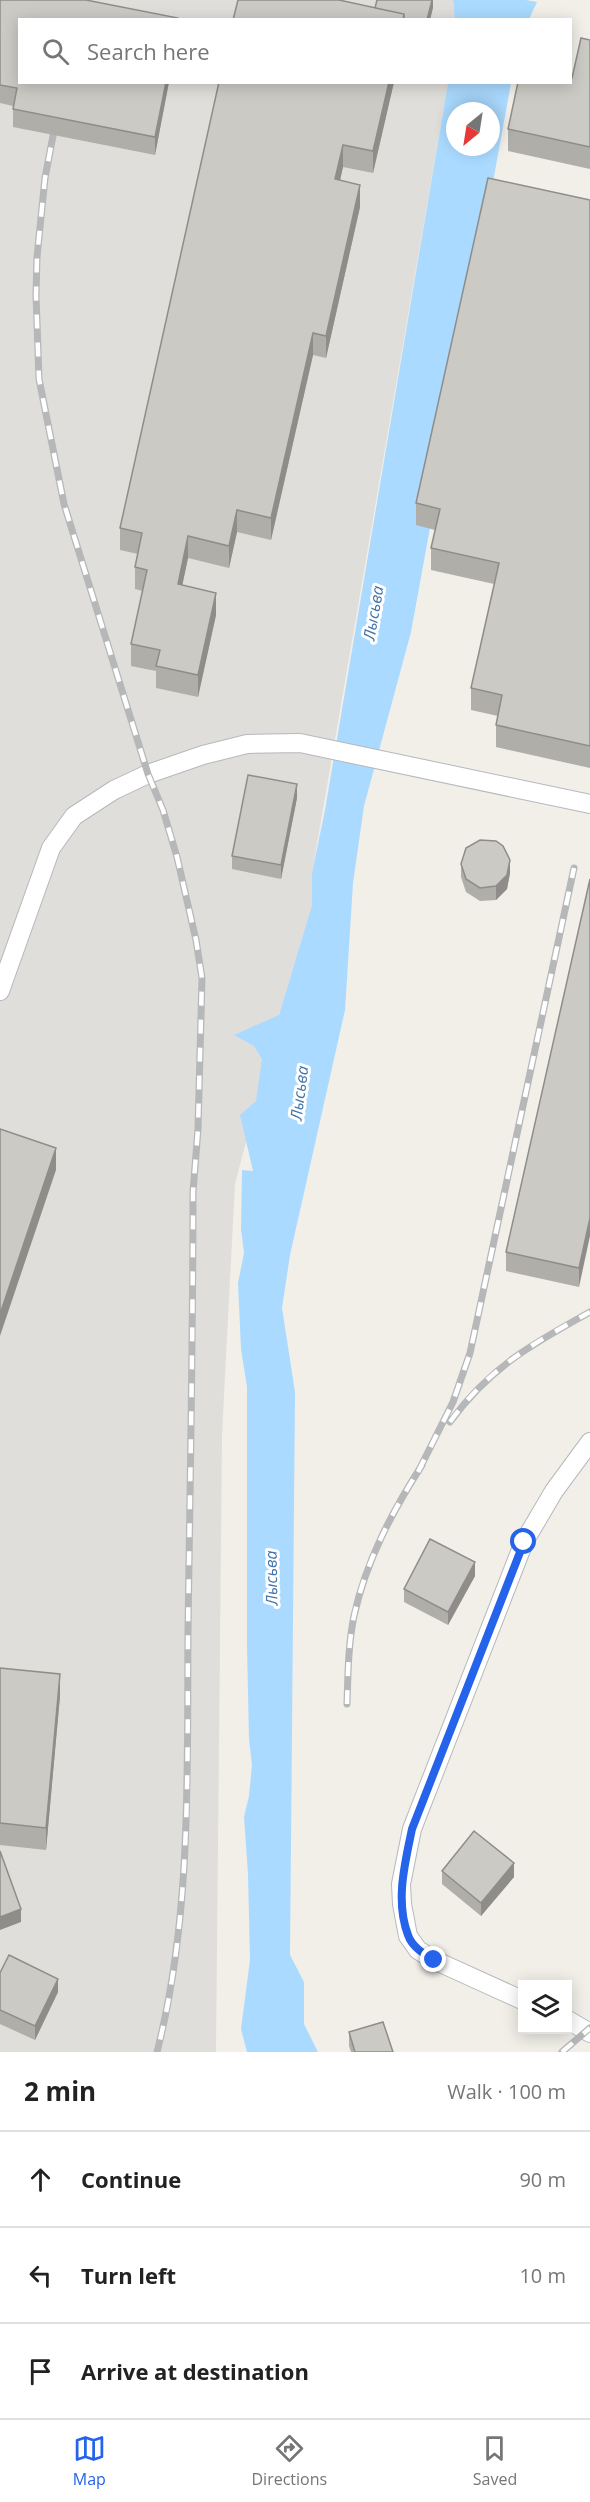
<!DOCTYPE html>
<html lang="en">
<head>
<meta charset="utf-8">
<style>
	:root { --surface:#fff; --page:#f6f6f6; --text:#222; --muted:#767676; --line:#e0e0e0; --accent:#2563eb }
	body { margin:0; font-family:"Open Sans",sans-serif; background:var(--page); color:var(--text) }
	.controls { position:absolute; right:18px; bottom:18px; display:grid; overflow:hidden; border-radius:0px; box-shadow:0 3px 15px #0003 }
	.controls button { width:54px; height:54px; display:grid; place-items:center; padding:0; border:0; border-bottom:2px solid var(--line); background:var(--surface); color:var(--text); font:30px sans-serif }
	.compass { position:absolute; left:446px; top:102px; width:54px; height:54px; border-radius:50%; background:var(--surface); box-shadow:0 3px 15px #0003; rotate:210deg }
	.stop { position:absolute; width:18px; height:18px; margin:-14px; border:4px solid #2563eb; border-radius:50%; background:#fff }
	.stop.end { background:#2563eb; border-color:#fff; box-shadow:0 2px 6px #0008 }
	.list { margin:0; padding:0; list-style:none }
	h2 { display:flex; justify-content:space-between; align-items:center; height:78px; margin:0; padding:0 24px; font-size:26px }
	h2 small { font-size:20px; font-weight:400; color:var(--muted) }
	.list li { display:grid; grid-template-columns:39px 1fr auto; gap:18px; align-items:center; box-sizing:border-box; height:96px; padding:0 24px; border-top:2px solid var(--line) }
	.list b { display:block; font-size:22px; white-space:nowrap }
	.list em { font-size:20px; font-style:normal; color:var(--muted) }
	.icon { flex:none; width:33px; height:33px; fill:none; stroke:currentColor; stroke-width:2; stroke-linecap:round; stroke-linejoin:round }
	.map { position:relative; flex:none; width:590px; height:2052px; overflow:hidden }
	.search { position:absolute; background:var(--surface); box-shadow:0 3px 15px #0003; left:18px; right:18px; top:18px; height:66px; display:flex; align-items:center; gap:15px; box-sizing:border-box; padding:0 21px; border-radius:0px; color:var(--muted); font-size:22px }
	.sheet { height:366px; background:var(--surface) }
	nav { display:flex; justify-content:space-around; align-items:center; box-sizing:border-box; height:84px; border-top:2px solid var(--line); background:var(--surface); font-size:16px; color:var(--muted) }
	nav a { display:grid; justify-items:center; gap:3px }
	nav .on { color:var(--accent) }
	.map>svg:first-child { display:block }
	.industrial { fill:#e0deda }
	.water { fill:#aadaff; fill-rule:evenodd }
	.lines { fill:none; stroke-linecap:round; stroke-linejoin:round }
	.service-casing { stroke:#b5b8bc; stroke-width:20 }
	.service { stroke:#fff; stroke-width:18 }
	.rail-casing { stroke:#b6b7b8; stroke-width:7 }
	.rail { stroke:#fff; stroke-width:4.5; stroke-dasharray:14; stroke-linecap:butt }
	.wall { fill:#afaea9 }
	.shaded-wall { fill:#8f8d8a }
	.building { fill:#cccac5; stroke:#8f8d8a; stroke-width:1.5 }
	.route { stroke:#2563eb; stroke-width:8 }
	.labels { text-anchor:middle; stroke-width:6; stroke-linejoin:round; paint-order:stroke }
	.water-label { font-size:16px; font-style:italic; fill:#4174aa; stroke:#fff }
</style>
</head>
<body>
<div class="map">
<svg width="590" height="2052" viewBox="0 0 590 2052">
	<rect width="100%" height="100%" fill="#f1efe8"/>
	<path class="industrial" d="M 0,0 L 453,0 L 455,19 L 20,20 L 20,82 L 448,83 L 312,873 L 312,905 L 279,1015 L 235,1184 L 222,1434 L 216,2052 L 0,2052 Z"/>
	<path class="water" d="M 453,0 L 526,0 L 537,2 L 529,19 L 455,20 Z
		M 448,83 L 511,83 L 411,632 L 364,806 L 353,883 L 345,1010 L 290,1255 L 282,1308 L 295,1392 L 290,1955 L 304,1982 L 304,2024 L 318,2052 L 247,2052 L 241,2029 L 250,1960 L 248,1874 L 244,1817 L 249,1796 L 252,1765 L 249,1739 L 247,1646 L 247,1387 L 241,1349 L 238,1283 L 244,1253 L 241,1229 L 242,1170 L 253,1171 L 240,1115 L 256,1101 L 262,1059 L 254,1046 L 234,1035 L 279,1015 L 312,905 L 312,873 L 325,810 ZM 455,111 L 491,111 L 491,147 L 455,147 Z"/>
	<g class="lines">
		<defs>
			<path id="service" d="M 0,991 L 51,848 L 74,816 L 114,790 L 148,774 L 203,755 L 247,744 L 300,743 L 590,804
				M 522,2000 L 434,1960 L 418,1950 L 408,1936 L 402,1904 L 401,1884 L 412,1829 L 524,1542 L 554,1491 L 590,1442
				M 568,2020 L 590,2033"/>
		</defs>
		<use href="#service" class="service-casing"/>
		<use href="#service" class="service"/>
		<defs>
			<path id="rail" d="M 56,120 L 45,178 L 37,257 L 36,295 L 39,379 L 64,504 L 148,774 L 163,810 L 177,857 L 196,940 L 202,978 L 198,1129 L 193,1192 C 193,1339 190,1485 188,1632 C 187,1771 192,1916 157,2052
				M 450,1422 C 490,1367 532,1344 590,1312
				M 418,1472 L 453,1402 L 470,1353 L 574,868
				M 347,1704 C 348,1675 348,1645 354,1616 C 366,1561 392,1512 422,1465
				M 562,2052 L 590,2028"/>
		</defs>
		<use href="#rail" class="rail-casing"/>
		<use href="#rail" class="rail"/>
	</g>
	<path class="wall" d="M 0,0 L 20,82 L 169,82 L 155,155 L 13,127 L 13,106 L 0,103 Z
		M 590,40 L 590,169 L 508,151 L 508,129 L 572,78 Z
		M 219,82 L 394,82 L 373,173 L 343,167 L 340,181 L 360,207 L 326,358 L 313,355 L 271,540 L 237,532 L 229,568 L 188,558 L 182,585 L 216,615 L 198,697 L 156,688 L 156,671 L 131,666 L 131,644 L 143,591 L 135,589 L 135,567 L 138,554 L 120,550 L 120,528 Z
		M 590,200 L 590,768 L 496,747 L 496,725 L 498,716 L 471,710 L 471,688 L 494,584 L 431,570 L 431,548 L 435,530 L 416,525 L 416,503 Z
		M 297,798 L 281,879 L 232,869 L 232,856 Z
		M 461,864 L 510,873 L 507,889 L 496,900 L 480,901 L 466,892 L 461,877 Z
		M 590,879 L 579,1287 L 506,1271 L 506,1252 Z
		M 475,1576 L 448,1625 L 404,1602 L 404,1589 Z
		M 0,1668 L 60,1696 L 46,1850 L 0,1845 Z
		M 442,1871 L 514,1877 L 481,1916 L 442,1884 Z
		M 0,1973 L 58,1992 L 35,2040 L 0,2024 Z
		M 349,2032 L 393,2052 L 351,2052 L 349,2046 Z"/>
	<path class="shaded-wall" d="M 432,0 L 433,0 L 433,8 L 430,20 L 427,20 Z
		M 166,82 L 169,82 L 155,155 L 155,137 Z
		M 389,82 L 394,82 L 373,173 L 373,151 Z
		M 343,145 L 343,167 L 335,201 L 335,179 Z
		M 360,185 L 360,207 L 326,358 L 326,336 Z
		M 313,333 L 313,355 L 271,540 L 271,518 Z
		M 237,510 L 237,532 L 229,568 L 229,546 Z
		M 188,536 L 188,558 L 178,606 L 178,584 Z
		M 216,593 L 216,615 L 198,697 L 198,675 Z
		M 297,784 L 297,798 L 281,879 L 281,865 Z
		M 510,860 L 510,873 L 507,889 L 496,900 L 496,886 Z
		M 56,1148 L 56,1170 L 0,1336 L 0,1314 Z
		M 590,1218 L 590,1236 L 579,1287 L 579,1268 Z
		M 475,1562 L 475,1576 L 448,1625 L 448,1612 Z
		M 60,1674 L 60,1696 L 46,1850 L 46,1828 Z
		M 514,1863 L 514,1877 L 481,1916 L 481,1903 Z
		M 21,1909 L 21,1922 L 0,1930 L 0,1917 Z
		M 58,1979 L 58,1992 L 35,2040 L 35,2026 Z"/>
	<path class="building" d="M 0,0 L 86,0 L 178,18 L 178,20 L 20,20 L 20,82 L 166,82 L 155,137 L 13,109 L 17,88 L 0,85 Z
		M 238,0 L 339,0 L 404,14 L 403,20 L 233,20 Z
		M 377,0 L 432,0 L 427,20 L 404,20 L 404,14 L 375,8 Z
		M 581,38 L 590,40 L 590,147 L 508,129 L 518,82 L 570,82 L 570,78 L 572,78 Z
		M 219,82 L 389,82 L 373,151 L 343,145 L 335,179 L 360,185 L 326,336 L 313,333 L 271,518 L 237,510 L 229,546 L 188,536 L 178,584 L 216,593 L 198,675 L 156,666 L 160,650 L 131,644 L 147,570 L 135,567 L 142,533 L 120,528 Z
		M 488,178 L 590,200 L 590,746 L 496,725 L 502,695 L 471,688 L 499,563 L 431,548 L 440,509 L 416,503 Z
		M 248,775 L 297,784 L 281,865 L 232,856 Z
		M 480,840 L 496,841 L 503,846 L 510,860 L 507,875 L 496,886 L 480,888 L 466,879 L 461,864 L 466,848 Z
		M 590,879 L 590,1218 L 579,1268 L 506,1252 Z
		M 0,1129 L 56,1148 L 0,1314 Z
		M 430,1539 L 475,1562 L 448,1612 L 404,1589 Z
		M 0,1668 L 60,1674 L 46,1828 L 0,1823 Z
		M 474,1831 L 514,1863 L 481,1903 L 442,1871 Z
		M 0,1851 L 21,1909 L 0,1917 Z
		M 9,1955 L 58,1979 L 35,2026 L 0,2010 L 0,1973 Z
		M 383,2022 L 393,2052 L 355,2052 L 349,2032 Z"/>
	<g class="lines">
		<path class="route" d="M 434,1960 C 424,1954 412,1947 408,1935 C 395,1901 405,1863 412,1829 L 524,1542"/>
	</g>
	<g class="labels">
		<g class="water-label">
			<text transform="translate(373 613) rotate(-80)" y="6">Лысьва</text>
			<text transform="translate(299 1093) rotate(-83)" y="6">Лысьва</text>
			<text transform="translate(271 1578) rotate(-91)" y="6">Лысьва</text>
		</g>
	</g>
</svg>
<div class="controls">
<button><svg class="icon" aria-label="layers" viewBox="0 0 24 24"><path d="M12 4l9 5-9 5-9-5zM3 14l9 5 9-5"/></svg></button>
</div>
<svg class="compass" viewBox="-18 -18 36 36"><path d="M0-13l5 13h-10z" fill="#e53935"/><path d="M0 13l5-13h-10z" fill="#767676"/></svg>
<div class="stop" style="left:524px;top:1542px"></div>
<div class="stop end" style="left:434px;top:1960px"></div>
<div class="search"><svg class="icon" aria-label="search" viewBox="0 0 24 24"><circle cx="10" cy="10" r="6"/><path d="M15 15l6 6"/></svg>Search here</div>
</div>
<section class="sheet">
<h2>2 min<small>Walk · 100 m</small></h2>
<ul class="list">
<li><svg class="icon" aria-label="ahead" viewBox="0 0 24 24"><path d="M12 20V5M6 11l6-6 6 6"/></svg><div><b>Continue</b></div><em>90 m</em></li>
<li><svg class="icon" aria-label="left" viewBox="0 0 24 24"><path d="M17 20v-9H6M10 6l-5 5 5 5"/></svg><div><b>Turn left</b></div><em>10 m</em></li>
<li><svg class="icon" aria-label="arrive" viewBox="0 0 24 24"><path d="M6 21V4h12l-3 4 3 4H6"/></svg><div><b>Arrive at destination</b></div></li>
</ul>
</section>
<nav>
<a class="on"><svg class="icon" aria-label="map" viewBox="0 0 24 24"><path d="M3 6l6-2 6 2 6-2v14l-6 2-6-2-6 2zM9 4v14M15 6v14"/></svg>Map</a>
<a><svg class="icon" aria-label="directions" viewBox="0 0 24 24"><path d="M12 3l9 9-9 9-9-9zM9 14v-3h6M13 9l2 2-2 2"/></svg>Directions</a>
<a><svg class="icon" aria-label="saved" viewBox="0 0 24 24"><path d="M7 4h10v16l-5-4-5 4z"/></svg>Saved</a>
</nav>
</body>
</html>
